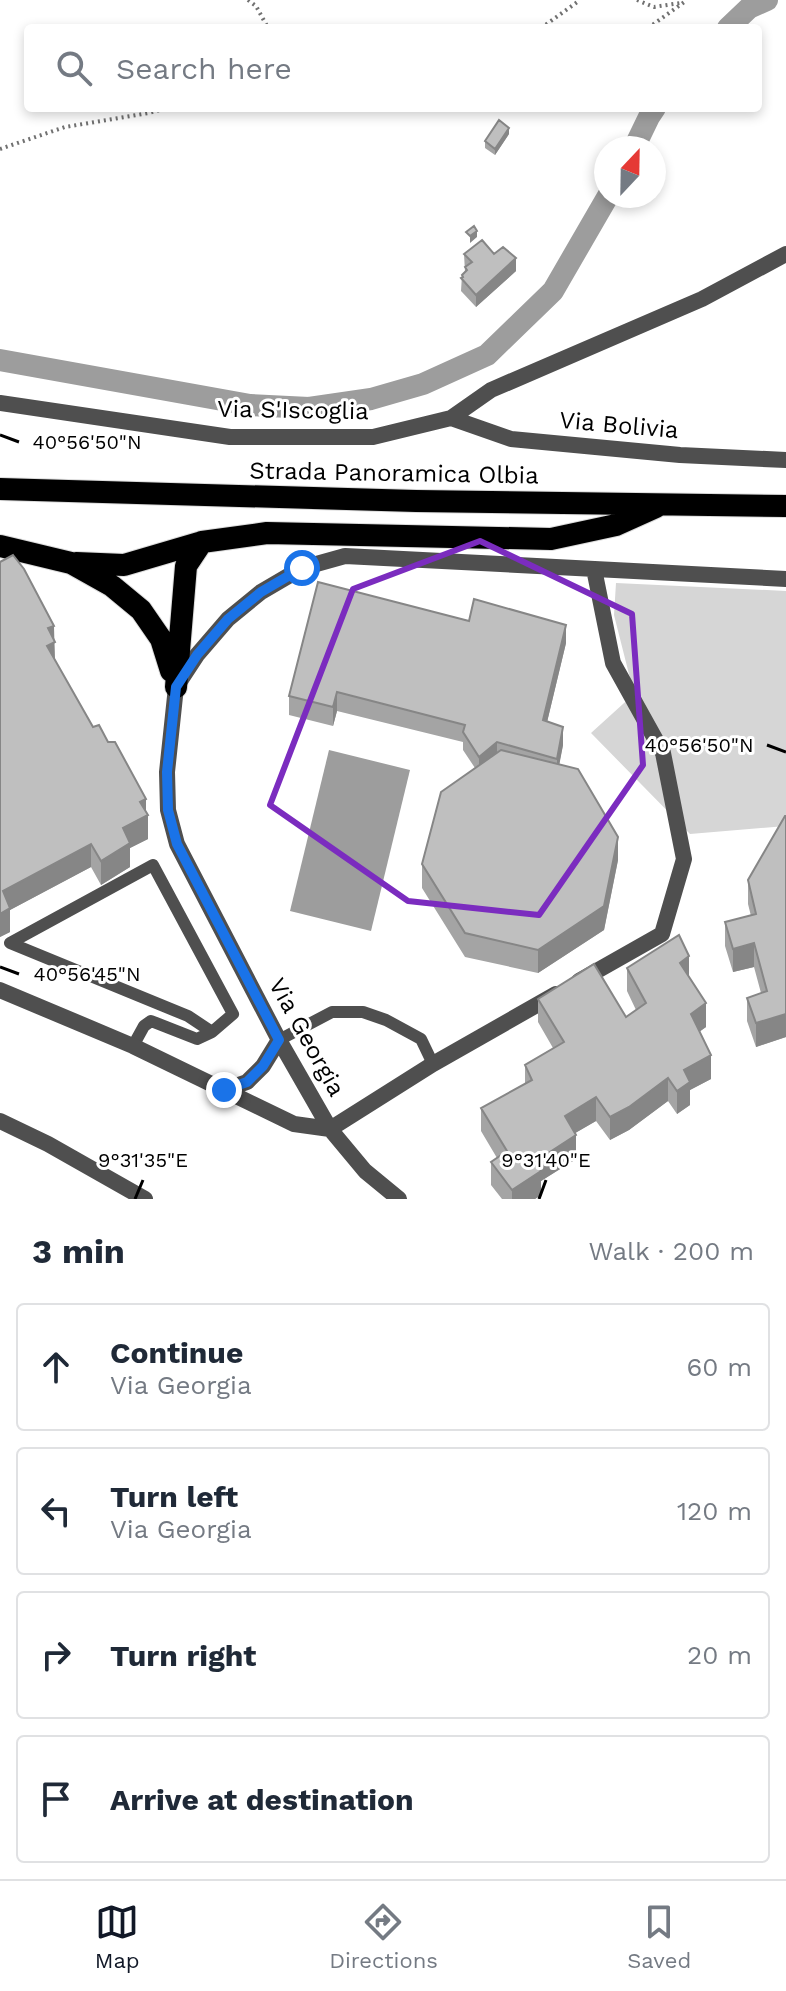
<!DOCTYPE html>
<html lang="en">
<head>
<meta charset="utf-8">
<style>
	:root { --surface:#fff; --page:#f6f6f7; --text:#1f2937; --muted:#747a83; --line:#e0e1e3; --accent:#111827 }
	body { margin:0; font-family:"Work Sans",sans-serif; background:var(--page); color:var(--text) }
	.compass { position:absolute; left:594px; top:136px; width:72px; height:72px; border-radius:50%; background:var(--surface); box-shadow:0 4px 12px #0003; rotate:22deg }
	.stop { position:absolute; width:24px; height:24px; margin:-18px; border:6px solid #1a73e8; border-radius:50%; background:#fff }
	.stop.end { background:#1a73e8; border-color:#fff; box-shadow:0 2px 8px #0008 }
	.list { margin:0; padding:0; list-style:none }
	h2 { display:flex; justify-content:space-between; align-items:center; height:104px; margin:0; padding:0 32px; font-size:34px }
	h2 small { font-size:26px; font-weight:400; color:var(--muted) }
	.list li { display:grid; grid-template-columns:52px 1fr auto; gap:24px; align-items:center; box-sizing:border-box; height:128px; margin:0 16px 16px; padding:0 16px; border:2px solid var(--line); border-radius:8px }
	.list b { display:block; font-size:30px; white-space:nowrap }
	.list p { margin:0; font-size:26px; white-space:nowrap; color:var(--muted) }
	.list em { font-size:26px; font-style:normal; color:var(--muted) }
	.icon { flex:none; width:44px; height:44px; fill:none; stroke:currentColor; stroke-width:2; stroke-linecap:round; stroke-linejoin:round }
	.map { position:relative; flex:none; width:786px; height:1199px; overflow:hidden }
	.search { position:absolute; background:var(--surface); box-shadow:0 4px 12px #0003; left:24px; right:24px; top:24px; height:88px; display:flex; align-items:center; gap:20px; box-sizing:border-box; padding:0 28px; border-radius:8px; color:var(--muted); font-size:30px }
	.sheet { height:680px; background:var(--surface) }
	nav { display:flex; justify-content:space-around; align-items:center; box-sizing:border-box; height:112px; border-top:2px solid var(--line); background:var(--surface); font-size:22px; color:var(--muted) }
	nav a { display:grid; justify-items:center; gap:4px }
	nav .on { color:var(--accent) }
	.map>svg:first-child { display:block }
	.green { fill:#d6d6d6 }
	.water { fill:#9d9d9d }
	.lines { fill:none; stroke-linecap:round; stroke-linejoin:round }
	.canal { stroke:#9d9d9d; stroke-width:22 }
	.trunk-casing { stroke:#dbdbdb; stroke-width:24 }
	.path { stroke:#717171; stroke-width:4; stroke-dasharray:2 4; stroke-linecap:butt }
	.service { stroke:#4f4f4f; stroke-width:12 }
	.minor { stroke:#4f4f4f; stroke-width:16 }
	.trunk { stroke:#000; stroke-width:22 }
	.wall { fill:#a4a4a4 }
	.shaded-wall { fill:#868686 }
	.building { fill:#bfbfbf; stroke:#868686; stroke-width:2 }
	.route { stroke:#1a73e8; stroke-width:10 }
	.marked { fill:none; stroke:#7b2cbf; stroke-width:6; stroke-linejoin:round }
	.ticks { fill:none; stroke:#000; stroke-width:3 }
	.labels { text-anchor:middle; stroke-width:6; stroke-linejoin:round; paint-order:stroke }
	.street-label { font-size:24px; fill:#000; stroke:#fff }
	.ticks-label { font-size:20px; text-anchor:middle; fill:#000; stroke:#fff; stroke-width:6; stroke-linejoin:round; paint-order:stroke }
</style>
</head>
<body>
<div class="map">
<svg width="786" height="1199" viewBox="0 0 786 1199">
	<rect width="100%" height="100%" fill="#fff"/>
	<path class="green" d="M 616,583 L 786,591 L 786,826 L 690,834 L 591,733 L 634,694 L 614,615 Z"/>
	<path class="water" d="M 329,750 L 410,770 L 371,931 L 290,911 Z"/>
	<g class="lines">
		<path class="canal" d="M 728,28 L 749,8 L 767,0
			M 634,148 L 649,117 L 655,108
			M 0,360 L 250,405 L 309,408 L 371,399 L 423,384 L 487,355 L 553,291 L 608,196"/>
		<defs>
			<path id="trunk" d="M 0,489 L 416,501 L 786,506
				M 0,546 L 71,563 L 112,586 L 141,610 L 161,639 L 171,671
				M 76,563 L 124,565 L 202,542
				M 176,687 L 186,566 L 202,542 L 267,533 L 551,539 L 616,525 L 656,507"/>
		</defs>
		<use href="#trunk" class="trunk-casing"/>
		<path class="path" d="M 248,0 L 256,6 L 268,28
			M 637,0 L 654,7 L 680,3
			M 541,28 L 580,0
			M 648,28 L 687,0
			M 0,149 L 65,127 L 149,113 L 167,108"/>
		<path class="service" d="M 279,1040 L 332,1012 L 363,1012 L 386,1020 L 421,1039 L 433,1064
			M 133,1046 L 144,1026 L 151,1021 L 197,1039 L 212,1032 L 233,1014 L 153,865 L 10,943 L 188,1016 L 212,1032"/>
		<path class="minor" d="M 0,403 L 230,437 L 373,437 L 451,418 L 491,390 L 702,299 L 786,254
			M 451,418 L 511,439 L 680,455 L 786,460
			M 579,981 L 662,934 L 684,859 L 663,753 L 613,663 L 594,569
			M 0,990 L 133,1046 L 294,1124 L 330,1129
			M 224,1090 L 247,1082 L 263,1066 L 279,1040
			M 0,1121 L 48,1144 L 145,1199
			M 330,1129 L 433,1064 L 556,994
			M 399,1199 L 365,1171 L 330,1129 L 279,1040 L 177,844 L 168,810 L 167,772 L 176,687 L 197,655 L 228,619 L 261,592 L 302,568 L 345,556 L 786,579"/>
		<use href="#trunk" class="trunk"/>
	</g>
	<path class="wall" d="M 509,134 L 495,155 L 485,148 L 485,141 Z
		M 464,254 L 494,254 L 516,271 L 476,307 L 461,291 L 462,275 L 465,272 Z
		M 0,562 L 54,640 L 55,660 L 93,727 L 146,812 L 148,839 L 130,848 L 130,867 L 101,885 L 91,867 L 10,910 L 10,932 L 0,937 Z
		M 469,621 L 566,643 L 547,722 L 563,745 L 559,764 L 618,860 L 604,930 L 538,973 L 465,957 L 422,888 L 422,864 L 475,768 L 463,750 L 463,742 L 337,711 L 333,726 L 289,715 L 289,696 Z
		M 748,880 L 786,1037 L 756,1047 L 747,1021 L 747,998 L 761,993 L 754,967 L 733,972 L 725,946 L 725,922 L 751,916 L 748,904 Z
		M 627,968 L 689,977 L 706,1027 L 700,1031 L 711,1079 L 690,1090 L 690,1105 L 677,1114 L 668,1101 L 629,1130 L 610,1140 L 596,1121 L 575,1133 L 576,1159 L 541,1181 L 541,1195 L 535,1199 L 502,1199 L 491,1185 L 491,1162 L 497,1158 L 481,1131 L 481,1108 L 525,1084 L 525,1065 L 553,1048 L 538,1022 L 538,999 L 626,1017 L 636,1010 L 627,991 Z"/>
	<path class="shaded-wall" d="M 509,128 L 509,134 L 495,155 L 495,149 Z
		M 477,231 L 477,237 L 470,243 L 470,236 Z
		M 516,258 L 516,271 L 476,307 L 476,295 Z
		M 566,625 L 566,643 L 543,739 L 543,720 Z
		M 54,626 L 55,666 L 47,670 L 48,628 Z
		M 337,692 L 337,711 L 333,726 L 333,707 Z
		M 563,727 L 563,745 L 557,777 L 557,759 Z
		M 497,742 L 497,760 L 479,775 L 479,757 Z
		M 146,799 L 146,816 L 148,815 L 148,839 L 130,848 L 130,867 L 101,885 L 101,861 L 140,802 Z
		M 618,837 L 618,860 L 604,930 L 538,973 L 538,950 Z
		M 91,844 L 91,867 L 10,910 L 10,932 L 0,937 L 0,914 L 3,891 Z
		M 754,943 L 754,967 L 733,972 L 733,949 Z
		M 689,956 L 689,980 L 680,963 Z
		M 706,1003 L 706,1027 L 691,1038 L 691,1014 Z
		M 786,1014 L 786,1037 L 756,1047 L 756,1023 Z
		M 711,1055 L 711,1079 L 690,1090 L 690,1105 L 677,1114 L 677,1091 L 684,1070 Z
		M 668,1078 L 668,1101 L 629,1130 L 610,1140 L 610,1117 Z
		M 596,1097 L 596,1121 L 565,1139 L 565,1116 Z
		M 576,1135 L 576,1159 L 541,1181 L 541,1195 L 535,1199 L 512,1199 L 512,1190 L 536,1161 Z"/>
	<path class="building" d="M 499,120 L 509,128 L 495,149 L 485,141 Z
		M 474,226 L 477,231 L 470,236 L 466,232 Z
		M 482,240 L 494,254 L 503,247 L 516,258 L 476,295 L 461,278 L 463,277 L 462,275 L 467,270 L 465,267 L 472,262 L 464,254 Z
		M 13,555 L 24,569 L 54,626 L 48,628 L 55,642 L 47,646 L 93,727 L 99,725 L 108,742 L 115,742 L 146,799 L 140,802 L 148,815 L 123,828 L 130,843 L 101,861 L 91,844 L 3,891 L 10,908 L 0,914 L 0,562 Z
		M 318,582 L 469,621 L 474,599 L 566,625 L 543,720 L 563,727 L 557,759 L 497,742 L 479,757 L 463,732 L 465,725 L 337,692 L 333,707 L 289,696 Z
		M 501,750 L 578,769 L 618,837 L 604,906 L 538,950 L 465,933 L 422,864 L 441,792 Z
		M 785,816 L 786,816 L 786,1014 L 756,1023 L 747,998 L 767,991 L 754,943 L 733,949 L 725,922 L 756,914 L 748,880 Z
		M 679,935 L 689,956 L 680,963 L 706,1003 L 691,1014 L 711,1055 L 684,1070 L 690,1082 L 677,1091 L 668,1078 L 629,1107 L 610,1117 L 596,1097 L 565,1116 L 576,1135 L 536,1161 L 541,1171 L 512,1190 L 491,1162 L 507,1151 L 481,1108 L 532,1080 L 525,1065 L 564,1042 L 538,999 L 594,964 L 626,1017 L 646,1003 L 627,968 Z"/>
	<g class="lines">
		<path class="route" d="M 224,1090 L 247,1082 L 263,1066 L 279,1040 L 177,844 L 168,810 L 167,772 L 176,687 L 197,655 L 228,619 L 261,592 L 302,568"/>
	</g>
	<path class="marked" d="M 480,541 L 632,614 L 643,765 L 539,915 L 408,901 L 270,805 L 353,589 Z"/>
	<path class="ticks" d="M 0,435 L 19,442M 767,745 L 786,752M 0,967 L 19,974M 135,1199 L 143,1180M 539,1199 L 546,1180"/>
	<g class="labels">
		<g class="street-label">
			<text transform="translate(293 410) rotate(1)" y="8">Via S'Iscoglia</text>
			<text transform="translate(619 425) rotate(5)" y="8">Via Bolivia</text>
			<text transform="translate(394 473) rotate(1)" y="8">Strada Panoramica Olbia</text>
			<text transform="translate(307 1037) rotate(61)" y="8">Via Georgia</text>
		</g>
	</g>
	<g class="ticks-label">
		<text x="87" y="449">40°56'50"N</text>
		<text x="699" y="752">40°56'50"N</text>
		<text x="87" y="981">40°56'45"N</text>
		<text x="143" y="1167">9°31'35"E</text>
		<text x="546" y="1167">9°31'40"E</text>
	</g>
</svg>
<svg class="compass" viewBox="-18 -18 36 36"><path d="M0-13l5 13h-10z" fill="#e53935"/><path d="M0 13l5-13h-10z" fill="#747a83"/></svg>
<div class="stop" style="left:302px;top:568px"></div>
<div class="stop end" style="left:224px;top:1090px"></div>
<div class="search"><svg class="icon" aria-label="search" viewBox="0 0 24 24"><circle cx="10" cy="10" r="6"/><path d="M15 15l6 6"/></svg>Search here</div>
</div>
<section class="sheet">
<h2>3 min<small>Walk · 200 m</small></h2>
<ul class="list">
<li><svg class="icon" aria-label="ahead" viewBox="0 0 24 24"><path d="M12 20V5M6 11l6-6 6 6"/></svg><div><b>Continue</b><p>Via Georgia</p></div><em>60 m</em></li>
<li><svg class="icon" aria-label="left" viewBox="0 0 24 24"><path d="M17 20v-9H6M10 6l-5 5 5 5"/></svg><div><b>Turn left</b><p>Via Georgia</p></div><em>120 m</em></li>
<li><svg class="icon" aria-label="right" viewBox="0 0 24 24"><path d="M7 20v-9h11M14 6l5 5-5 5"/></svg><div><b>Turn right</b></div><em>20 m</em></li>
<li><svg class="icon" aria-label="arrive" viewBox="0 0 24 24"><path d="M6 21V4h12l-3 4 3 4H6"/></svg><div><b>Arrive at destination</b></div></li>
</ul>
</section>
<nav>
<a class="on"><svg class="icon" aria-label="map" viewBox="0 0 24 24"><path d="M3 6l6-2 6 2 6-2v14l-6 2-6-2-6 2zM9 4v14M15 6v14"/></svg>Map</a>
<a><svg class="icon" aria-label="directions" viewBox="0 0 24 24"><path d="M12 3l9 9-9 9-9-9zM9 14v-3h6M13 9l2 2-2 2"/></svg>Directions</a>
<a><svg class="icon" aria-label="saved" viewBox="0 0 24 24"><path d="M7 4h10v16l-5-4-5 4z"/></svg>Saved</a>
</nav>
</body>
</html>
